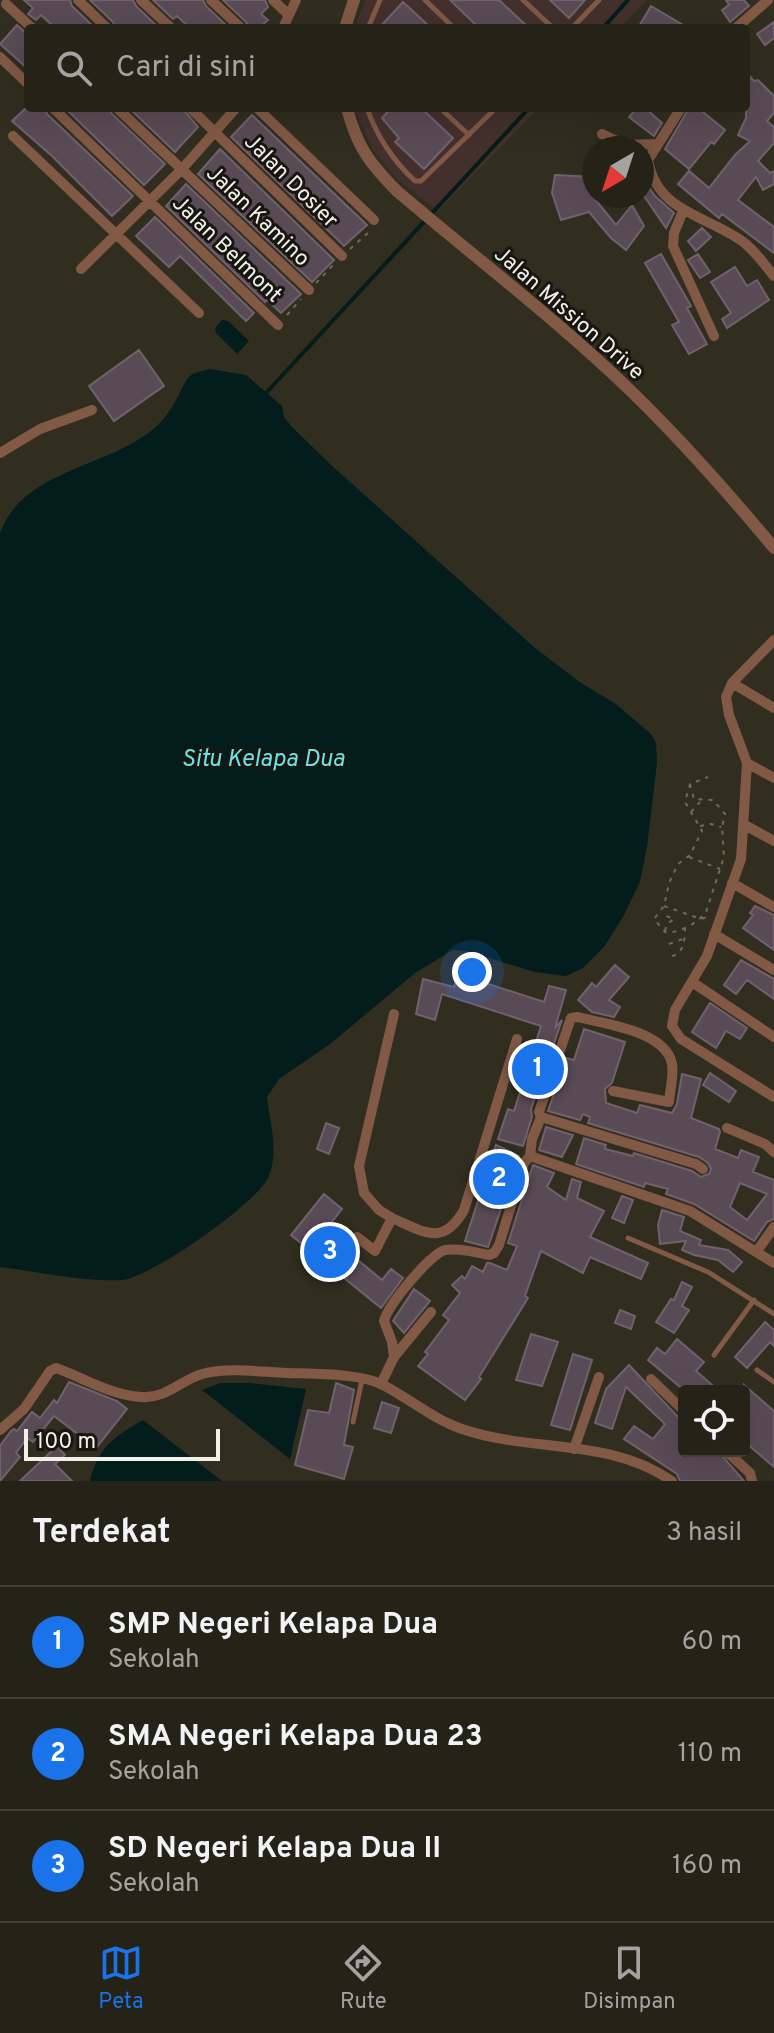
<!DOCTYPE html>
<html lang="id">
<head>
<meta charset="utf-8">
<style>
	:root { --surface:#252218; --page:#2d2a21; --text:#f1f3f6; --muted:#a3a4a2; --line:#423f37; --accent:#1a73e8 }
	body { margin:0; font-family:Overpass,sans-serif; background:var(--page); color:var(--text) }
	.controls { position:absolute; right:24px; bottom:24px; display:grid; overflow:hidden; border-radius:8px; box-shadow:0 8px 32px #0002 }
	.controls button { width:72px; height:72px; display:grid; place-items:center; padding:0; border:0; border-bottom:2px solid var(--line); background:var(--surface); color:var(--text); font:40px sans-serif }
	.compass { position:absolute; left:582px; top:136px; width:72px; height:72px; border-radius:50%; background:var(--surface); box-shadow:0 8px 32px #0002; rotate:219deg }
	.scale { position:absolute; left:24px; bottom:20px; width:196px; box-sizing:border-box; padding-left:8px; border:4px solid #f2f0e8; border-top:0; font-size:22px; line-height:28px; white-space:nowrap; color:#f2f0e8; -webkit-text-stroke:6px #171610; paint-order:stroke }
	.you { position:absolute; left:472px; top:972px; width:28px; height:28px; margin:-20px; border:6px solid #fff; border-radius:50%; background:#1a73e8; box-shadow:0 0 0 12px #1a73e833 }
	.badge { display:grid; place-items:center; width:52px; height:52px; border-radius:50%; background:var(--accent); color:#fff; font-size:26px; font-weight:700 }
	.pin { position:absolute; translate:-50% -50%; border:4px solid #fff; box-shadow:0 2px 8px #0006 }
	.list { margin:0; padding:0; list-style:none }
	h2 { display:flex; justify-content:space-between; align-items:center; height:104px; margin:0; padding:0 32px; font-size:34px }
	h2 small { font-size:26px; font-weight:400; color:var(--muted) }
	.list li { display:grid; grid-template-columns:52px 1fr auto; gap:24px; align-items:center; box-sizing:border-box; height:112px; padding:0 32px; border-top:2px solid var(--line) }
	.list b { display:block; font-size:30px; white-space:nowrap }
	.list p { margin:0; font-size:26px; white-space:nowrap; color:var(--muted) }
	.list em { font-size:26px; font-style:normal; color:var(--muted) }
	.icon { flex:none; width:44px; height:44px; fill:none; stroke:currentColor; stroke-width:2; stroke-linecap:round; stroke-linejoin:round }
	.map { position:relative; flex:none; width:774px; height:1481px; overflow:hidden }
	.search { position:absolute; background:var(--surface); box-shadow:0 8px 32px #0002; left:24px; right:24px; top:24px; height:88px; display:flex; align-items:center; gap:20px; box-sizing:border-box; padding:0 28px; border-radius:8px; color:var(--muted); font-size:30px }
	.sheet { height:440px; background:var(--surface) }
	nav { display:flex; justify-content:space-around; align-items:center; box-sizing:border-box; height:112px; border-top:2px solid var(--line); background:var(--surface); font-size:22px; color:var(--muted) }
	nav a { display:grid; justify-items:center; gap:4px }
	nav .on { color:var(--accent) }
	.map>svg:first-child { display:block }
	.commercial { fill:#43302c }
	.water { fill:#031c1c }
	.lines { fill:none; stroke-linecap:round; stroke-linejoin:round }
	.stream { stroke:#031c1c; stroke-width:4 }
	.building { fill:#594b55; stroke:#70626d; stroke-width:2; fill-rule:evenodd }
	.path { stroke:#6d6a5e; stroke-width:2; stroke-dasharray:4 6; stroke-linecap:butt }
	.service { stroke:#815945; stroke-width:5 }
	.minor { stroke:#815945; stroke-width:10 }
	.tertiary { stroke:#815945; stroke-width:12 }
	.labels { text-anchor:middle; stroke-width:6; stroke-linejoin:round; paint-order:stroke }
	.street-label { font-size:22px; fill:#f2f0e8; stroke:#171610 }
	.water-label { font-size:24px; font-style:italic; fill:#6be2e4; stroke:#171610 }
</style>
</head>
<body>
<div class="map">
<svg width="774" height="1481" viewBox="0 0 774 1481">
	<rect width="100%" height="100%" fill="#312e20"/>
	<path class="commercial" d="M 365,0 L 647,0 L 619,28 L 355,28 Z
		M 354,108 L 539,108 L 438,211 L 398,180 L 372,148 Z"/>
	<path class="water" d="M 222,320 L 228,321 L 249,341 L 237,354 L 216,333 L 215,328 Z
		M 210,369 L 246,375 L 282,406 L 284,417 L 292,427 L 330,464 L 535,648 L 581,683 L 616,704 L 651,734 L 656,743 L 657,763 L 647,847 L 640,882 L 623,917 L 604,947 L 583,968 L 566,976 L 535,972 L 466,951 L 453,950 L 415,973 L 330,1044 L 279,1079 L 267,1097 C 270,1122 279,1151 269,1176 C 259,1202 150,1278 122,1280 C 82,1282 40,1272 0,1267 L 0,533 C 22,473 96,469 144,436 C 157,428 169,414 176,400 C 180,394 183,384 188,378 C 193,372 202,371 210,369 Z
		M 220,1383 L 250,1383 L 306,1389 L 290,1459 L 202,1390 Z
		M 143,1420 L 222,1481 L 90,1481 C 98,1447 114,1437 143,1420 Z"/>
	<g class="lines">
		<path class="stream" d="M 603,28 L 628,0
			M 266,393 L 529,108"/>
	</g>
	<path class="building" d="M 24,0 L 70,0 L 72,6 L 95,28 L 55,28 L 41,15 L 36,20 L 28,14 L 33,8 Z
		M 90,0 L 133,0 L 136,6 L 159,28 L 115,28 L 113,22 Z
		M 153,0 L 203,0 L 206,6 L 229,28 L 190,28 L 177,16 L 173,19 Z
		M 223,0 L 265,0 L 268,7 L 261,14 L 268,20 L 259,28 L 249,28 L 246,22 Z
		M 450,0 L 499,0 L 529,28 L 479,28 Z
		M 550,0 L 585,0 L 569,18 Z
		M 726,0 L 744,0 L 749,6 L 730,22 L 722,10 L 729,5 Z
		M 403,2 L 431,28 L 379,28 Z
		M 651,6 L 688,28 L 638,28 Z
		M 774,22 L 774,38 L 765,45 L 757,34 Z
		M 17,25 L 28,35 L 28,69 L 0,44 Z
		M 746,72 L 754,81 L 758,80 L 774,96 L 774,113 L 767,121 L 774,127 L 774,143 L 758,161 L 770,173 L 774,171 L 774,184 L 763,190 L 756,177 L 738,200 L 774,227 L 774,253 L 722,214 L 719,218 L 678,184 L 689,171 L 709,188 L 735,155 L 750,141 L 738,135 L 746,118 Z
		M 26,108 L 45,108 L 47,114 L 133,196 L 112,216 L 52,156 L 12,121 Z
		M 65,108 L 109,108 L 112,114 L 165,164 L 144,185 Z
		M 129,108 L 182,108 L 198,127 L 175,152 Z
		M 391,108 L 421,108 L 453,138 L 424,169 L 395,142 L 399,138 L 382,118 Z
		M 637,108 L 645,108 L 662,123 L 654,136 L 629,117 Z
		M 689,108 L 698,108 L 725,130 L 714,144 L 711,142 L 689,169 L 665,149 Z
		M 252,115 L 367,225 L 344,246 L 231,137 Z
		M 220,149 L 334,260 L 312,282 L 198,174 Z
		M 555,175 L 594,177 L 594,198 L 616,225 L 632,205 L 644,226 L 626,250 L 611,238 L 589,212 L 561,220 L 552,193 Z
		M 642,178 L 655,196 L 674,213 L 666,228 L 642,193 Z
		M 186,184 L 301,294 L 281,313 L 267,300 L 265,302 L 166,206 Z
		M 155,217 L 254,313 L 246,321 L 180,256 L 169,267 L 136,236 Z
		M 702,228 L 711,237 L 696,251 L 688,241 Z
		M 661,254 L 691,306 L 687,308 L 707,344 L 689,354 L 672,325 L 679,322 L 645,263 Z
		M 698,254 L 710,272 L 700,278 L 688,260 Z
		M 735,267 L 747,286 L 757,280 L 769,300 L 727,328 L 722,319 L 731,313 L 711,282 Z
		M 139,350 L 164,386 L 114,421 L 89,386 Z
		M 755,906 L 774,915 L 774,950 L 743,928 L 753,915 L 750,913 Z
		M 741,960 L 774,979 L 774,999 L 747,980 L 736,994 L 724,985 Z
		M 615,965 L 629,977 L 609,1000 L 620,1007 L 614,1017 L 592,1012 L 578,1000 L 592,983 L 596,987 Z
		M 458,974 L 544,1002 L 549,986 L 566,990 L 555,1028 L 562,1020 L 531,1109 L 532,1117 L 523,1146 L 498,1139 L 508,1109 L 514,1111 L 541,1026 L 442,994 L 435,1020 L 416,1014 L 423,979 L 454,987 Z
		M 710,1003 L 747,1028 L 740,1039 L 726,1031 L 716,1048 L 692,1032 Z
		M 584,1029 L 625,1042 L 612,1083 L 605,1089 L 606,1103 L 637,1113 L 640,1105 L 672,1113 L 677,1104 L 682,1074 L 701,1079 L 691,1118 L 719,1129 L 720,1132 L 715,1149 L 738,1158 L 741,1150 L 759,1157 L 753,1172 L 774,1180 L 774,1219 L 767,1222 L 754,1241 L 694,1204 L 666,1194 L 668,1189 L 645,1183 L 644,1187 L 576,1164 L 584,1138 L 606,1145 L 605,1149 L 633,1156 L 634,1153 L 692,1171 L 701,1177 L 709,1174 L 711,1169 L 708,1163 L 699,1157 L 588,1123 L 590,1117 L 583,1114 L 580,1120 L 548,1111 L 566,1058 L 574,1060 ZM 740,1183 L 767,1194 L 747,1220 L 730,1207 Z
		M 710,1073 L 736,1091 L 729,1102 L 703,1085 Z
		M 326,1123 L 339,1128 L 329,1154 L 317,1149 Z
		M 546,1127 L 573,1135 L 562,1157 L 539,1150 Z
		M 496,1145 L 519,1156 L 488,1247 L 465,1241 Z
		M 533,1165 L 554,1173 L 547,1187 L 566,1200 L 572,1179 L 581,1182 L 577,1198 L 604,1211 L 590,1237 L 648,1263 L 641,1279 L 590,1257 L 583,1273 L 541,1251 L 525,1296 L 528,1298 L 479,1377 L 481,1379 L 465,1400 L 418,1366 L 428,1354 L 425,1352 L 449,1320 L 443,1315 L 460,1293 L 452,1285 L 462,1276 L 465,1279 L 472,1266 L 483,1272 L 487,1263 L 490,1263 L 507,1270 L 517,1246 L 508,1243 Z
		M 324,1194 L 342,1209 L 324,1232 L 382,1280 L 391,1269 L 403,1278 L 381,1308 L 291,1235 Z
		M 622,1196 L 633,1200 L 624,1223 L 612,1218 Z
		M 662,1210 L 684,1217 L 680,1231 L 701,1240 L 699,1245 L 728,1250 L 742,1262 L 733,1272 L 718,1260 L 694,1255 L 682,1250 L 686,1241 L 660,1244 L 658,1225 Z
		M 682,1282 L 692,1287 L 682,1306 L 689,1310 L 674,1333 L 656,1322 L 671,1299 L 674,1300 Z
		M 414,1289 L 430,1301 L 404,1333 L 393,1321 Z
		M 620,1310 L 635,1316 L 631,1329 L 615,1323 Z
		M 765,1322 L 774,1330 L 774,1346 L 770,1342 L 747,1368 L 735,1357 Z
		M 531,1334 L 558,1342 L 542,1386 L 516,1380 Z
		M 677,1339 L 704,1362 L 696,1371 L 719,1391 L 685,1391 L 648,1360 L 657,1348 L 665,1354 Z
		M 573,1354 L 592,1360 L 570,1430 L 551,1425 Z
		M 629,1365 L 678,1417 L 684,1419 L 684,1451 L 718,1451 L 744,1481 L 680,1481 L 677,1474 L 624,1439 L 634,1426 L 653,1439 L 665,1424 L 626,1387 L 612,1429 L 595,1423 L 606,1389 Z
		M 69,1382 L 117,1401 L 127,1409 L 96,1448 L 54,1416 L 33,1442 L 27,1438 L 16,1453 L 20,1457 L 0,1481 L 0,1446 L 11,1431 L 14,1429 L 17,1431 L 32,1412 L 40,1418 L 54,1400 L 57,1403 Z
		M 336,1383 L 354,1390 L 344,1445 L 353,1447 L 344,1479 L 295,1465 L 308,1410 L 329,1413 Z
		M 744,1385 L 774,1411 L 774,1467 L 744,1441 Z
		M 382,1402 L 399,1408 L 391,1433 L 374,1428 Z
		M 57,1446 L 65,1455 L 55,1464 L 72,1481 L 20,1481 Z"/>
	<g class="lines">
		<path class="path" d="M 350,249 L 369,232
			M 316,283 L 334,264
			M 287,315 L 301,299
			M 690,784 L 694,799 L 713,800 L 725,814 L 722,827 L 724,857 L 706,912 C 698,923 678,934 665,932 L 654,919 L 664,906 L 669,883 L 678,864 L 690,855 L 702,831 L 685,802 L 690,784 L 708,777
			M 691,812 L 700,802
			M 700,826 L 711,824 L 721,827
			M 689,857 L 720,869
			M 664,906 L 701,919 L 710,916
			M 665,931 L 667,924 L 674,919 L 666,916
			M 669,944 L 683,939
			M 672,956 C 684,953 685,939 685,928"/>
		<path class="service" d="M 425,0 L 454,28
			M 523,0 L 553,28
			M 368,28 L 380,0
			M 572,28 L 599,0
			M 367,108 C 376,135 394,162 415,181 L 421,181 L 496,108
			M 440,108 L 469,135
			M 628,1238 L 708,1272 L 774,1314
			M 714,1355 L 754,1300
			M 757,1370 L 774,1382
			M 353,1422 L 362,1380"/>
		<path class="minor" d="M 78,0 L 107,28
			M 141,0 L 171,28
			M 211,0 L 241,28
			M 273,0 L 289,15
			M 6,4 L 32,28
			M 283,28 L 296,0
			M 736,28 L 768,0
			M 0,57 L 28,84
			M 53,108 L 278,325
			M 117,108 L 309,290
			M 190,108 L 342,256
			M 257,108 L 374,220
			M 681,108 L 648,160 C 657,211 702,214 739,239 C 753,248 764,264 774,276
			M 602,134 L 625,145 L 657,144
			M 13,136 L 199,313
			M 683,211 L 674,233 L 673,246 L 714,336
			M 81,269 L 182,169 L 236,108
			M 0,453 L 40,429 L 92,410
			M 774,640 L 732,683 L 726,697 L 729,715 L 747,763 L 741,859 L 707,956 L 675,1010 L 672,1026 L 681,1039 L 774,1097
			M 732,683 L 774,708
			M 747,763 L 774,778
			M 743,824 L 774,841
			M 732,883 L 774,907
			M 714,934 L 774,970
			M 692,982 L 774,1037
			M 613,1091 L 669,1102 C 670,1090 674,1075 672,1064 C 666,1031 605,1024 578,1017 L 571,1018 L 539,1112 L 541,1117 L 696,1164 L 703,1169
			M 727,1128 L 765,1144 L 774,1152
			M 530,1156 L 532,1139 L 541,1117
			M 392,1218 C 424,1232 443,1247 464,1210 L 517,1039
			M 357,1237 L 375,1251 L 392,1218 L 379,1210 L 364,1193 L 359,1166 L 394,1014
			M 757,1251 L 774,1227
			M 394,1357 L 431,1312
			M 651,1379 L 684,1411
			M 381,1384 L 394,1357 L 392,1342 L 384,1321 C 388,1305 430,1254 445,1250 C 459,1248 476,1252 489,1255 L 494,1253 L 499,1245 L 524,1163 L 530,1156 L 690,1211 L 774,1263
			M 0,1430 L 24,1409 L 50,1371 L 56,1368 C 84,1378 110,1395 141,1397 C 166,1399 181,1380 202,1374 C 228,1367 261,1372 287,1373 C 314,1374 360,1373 383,1385 C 410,1399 433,1419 462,1429 C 532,1453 608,1437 672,1481
			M 574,1449 L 599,1377
			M 726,1451 L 750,1473 L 752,1481"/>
		<path class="tertiary" d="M 345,28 L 354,0
			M 347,108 C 357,147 370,164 398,192 C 477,259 560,322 634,394 C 684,443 730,495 774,548"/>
	</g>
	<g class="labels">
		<g class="street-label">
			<text transform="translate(292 180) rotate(45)" y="8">Jalan Dosier</text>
			<text transform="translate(259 215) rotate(44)" y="8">Jalan Kamino</text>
			<text transform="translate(228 248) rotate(44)" y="8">Jalan Belmont</text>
			<text transform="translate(570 312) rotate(41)" y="8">Jalan Mission Drive</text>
		</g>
		<g class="water-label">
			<text x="263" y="766">Situ Kelapa Dua</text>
		</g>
	</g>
</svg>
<div class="controls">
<button><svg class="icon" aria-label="locate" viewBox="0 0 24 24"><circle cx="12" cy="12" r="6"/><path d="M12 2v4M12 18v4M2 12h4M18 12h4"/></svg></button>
</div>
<svg class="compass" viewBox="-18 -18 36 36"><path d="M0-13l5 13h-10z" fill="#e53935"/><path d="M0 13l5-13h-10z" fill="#a3a4a2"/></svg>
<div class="scale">100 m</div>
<div class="you"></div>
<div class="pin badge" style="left:538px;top:1069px">1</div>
<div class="pin badge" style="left:499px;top:1179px">2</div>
<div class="pin badge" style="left:330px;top:1252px">3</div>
<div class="search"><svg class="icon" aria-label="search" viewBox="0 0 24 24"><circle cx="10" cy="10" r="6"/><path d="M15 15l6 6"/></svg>Cari di sini</div>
</div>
<section class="sheet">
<h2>Terdekat<small>3 hasil</small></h2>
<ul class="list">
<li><span class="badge">1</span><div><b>SMP Negeri Kelapa Dua</b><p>Sekolah</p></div><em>60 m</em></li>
<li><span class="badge">2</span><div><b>SMA Negeri Kelapa Dua 23</b><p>Sekolah</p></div><em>110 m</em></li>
<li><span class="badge">3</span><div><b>SD Negeri Kelapa Dua II</b><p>Sekolah</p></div><em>160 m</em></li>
</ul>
</section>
<nav>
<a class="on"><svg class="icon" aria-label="map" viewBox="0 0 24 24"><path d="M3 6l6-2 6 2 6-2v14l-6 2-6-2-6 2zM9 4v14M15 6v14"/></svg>Peta</a>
<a><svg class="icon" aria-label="directions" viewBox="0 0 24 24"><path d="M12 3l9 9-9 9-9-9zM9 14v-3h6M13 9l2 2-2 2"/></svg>Rute</a>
<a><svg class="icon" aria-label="saved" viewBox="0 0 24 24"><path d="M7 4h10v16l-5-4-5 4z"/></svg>Disimpan</a>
</nav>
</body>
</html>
